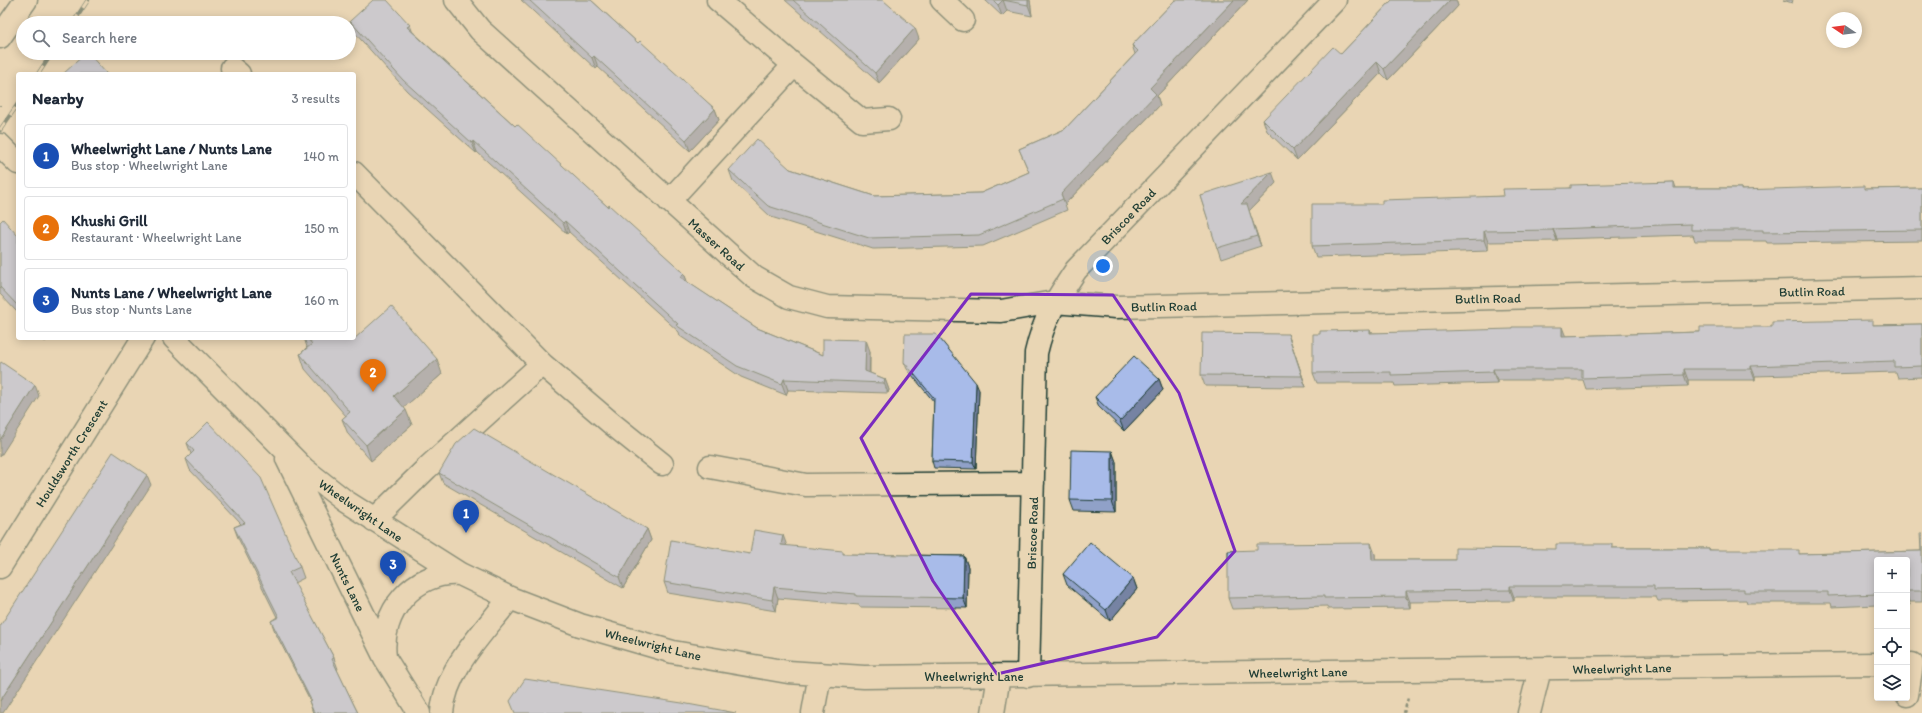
<!DOCTYPE html>
<html lang="en">
<head>
<meta charset="utf-8">
<style>
	:root { --surface:#fff; --page:#f6f6f7; --text:#1f2937; --muted:#747a83; --line:#e0e1e3; --accent:#0f766e }
	body { margin:0; font-family:Itim,sans-serif; background:var(--page); color:var(--text) }
	.controls { position:absolute; right:12px; bottom:12px; display:grid; overflow:hidden; border-radius:4px; box-shadow:0 2px 10px #0003 }
	.controls button { width:36px; height:36px; display:grid; place-items:center; padding:0; border:0; border-bottom:1px solid var(--line); background:var(--surface); color:var(--text); font:20px sans-serif }
	.compass { position:absolute; left:1826px; top:12px; width:36px; height:36px; border-radius:50%; background:var(--surface); box-shadow:0 2px 10px #0003; rotate:283deg }
	.you { position:absolute; left:1103px; top:266px; width:14px; height:14px; margin:-10px; border:3px solid #fff; border-radius:50%; background:#1a73e8; box-shadow:0 0 0 6px #1a73e833 }
	.badge { display:grid; place-items:center; width:26px; height:26px; border-radius:50%; background:var(--accent); color:#fff; font-size:13px; font-weight:700 }
	.pin { position:absolute; translate:-50% -33px; filter:drop-shadow(0 1px 2px #0008) }
	.pin::after { content:''; position:absolute; top:21px; width:14px; height:12px; background:inherit; clip-path:polygon(0 0,100% 0,50% 100%) }
	.list { margin:0; padding:0; list-style:none }
	h2 { display:flex; justify-content:space-between; align-items:center; height:52px; margin:0; padding:0 16px; font-size:17px }
	h2 small { font-size:13px; font-weight:400; color:var(--muted) }
	.list li { display:grid; grid-template-columns:26px 1fr auto; gap:12px; align-items:center; box-sizing:border-box; height:64px; margin:0 8px 8px; padding:0 8px; border:1px solid var(--line); border-radius:4px }
	.list b { display:block; font-size:15px; white-space:nowrap }
	.list p { margin:0; font-size:13px; white-space:nowrap; color:var(--muted) }
	.list em { font-size:13px; font-style:normal; color:var(--muted) }
	.icon { flex:none; width:22px; height:22px; fill:none; stroke:currentColor; stroke-width:2; stroke-linecap:round; stroke-linejoin:round }
	.map { position:relative; flex:none; width:1922px; height:713px; overflow:hidden }
	.search { position:absolute; background:var(--surface); box-shadow:0 2px 10px #0003; left:16px; top:16px; width:340px; height:44px; display:flex; align-items:center; gap:10px; box-sizing:border-box; padding:0 14px; border-radius:22px; color:var(--muted); font-size:15px }
	.panel { position:absolute; background:var(--surface); box-shadow:0 2px 10px #0003; left:16px; top:72px; width:340px; height:268px; border-radius:4px }
	.map>svg:first-child { display:block }
	.lines { fill:none; stroke-linecap:round; stroke-linejoin:round }
	.minor-casing { stroke:#1f3d34; stroke-width:25 }
	.path { stroke:#1f3d34; stroke-width:2.5; stroke-dasharray:3 3; stroke-linecap:butt }
	.minor { stroke:#e9d6b4; stroke-width:22 }
	.rail-casing { stroke:#1f3d34; stroke-width:4.5 }
	.rail { stroke:#e9d6b4; stroke-width:3; stroke-dasharray:9; stroke-linecap:butt }
	.wall { fill:#90a1c8; stroke:#1f3d34 }
	.shaded-wall { fill:#7683a3; stroke:#1f3d34 }
	.building { fill:#a8bbe9; stroke:#1f3d34 }
	.marked { fill:none; stroke:#7b2cbf; stroke-width:3; stroke-linejoin:round }
	.labels { text-anchor:middle; stroke-width:3; stroke-linejoin:round; paint-order:stroke }
	.street-label { font-size:13px; fill:#1f3d34; stroke:#e9d6b4 }
</style>
</head>
<body>
<div class="map">
<svg width="1922" height="713" viewBox="0 0 1922 713">
	<rect width="100%" height="100%" fill="#e9d6b4"/>
	<filter id="ink" filterUnits="userSpaceOnUse"><feTurbulence type="fractalNoise" baseFrequency=".025" numOctaves="2"/><feDisplacementMap in="SourceGraphic" scale="8" xChannelSelector="R" yChannelSelector="G"/><feConvolveMatrix kernelMatrix="1 2 1 2 8 2 1 2 1" color-interpolation-filters="sRGB"/></filter>
	<g filter="url(#ink)">
		<g class="lines">
			<defs>
				<path id="minor" d="M 456,0 L 480,30 L 754,277 L 789,297 L 827,307 L 1001,311 L 1054,302 L 1116,307 L 1922,288
					M 942,0 L 963,20
					M 0,37 L 26,0
					M 794,65 L 862,121 L 889,119
					M 232,68 L 239,74
					M 0,145 L 18,163
					M 354,173 L 542,364 L 427,468 L 374,520
					M 669,201 L 794,65 L 718,0
					M 174,338 L 304,469 L 345,501 L 460,574 L 510,598 L 580,625 L 673,652 L 788,672 L 864,677 L 1877,664
					M 542,364 L 611,423 L 662,464
					M 287,459 L 385,658 L 419,713
					M 710,467 L 806,485 L 1033,483
					M 0,567 L 143,338
					M 385,657 C 379,613 414,570 460,574
					M 1028,676 L 1036,353 C 1044,318 1056,300 1076,270 L 1335,0
					M 1907,695 L 1912,664
					M 442,713 C 445,669 484,632 510,598
					M 813,713 L 820,674
					M 993,713 L 999,676
					M 1529,713 L 1540,669"/>
			</defs>
			<use href="#minor" class="minor-casing"/>
			<path class="path" d="M 0,105 L 0,106
				M 1404,713 L 1408,698"/>
			<use href="#minor" class="minor"/>
			<defs>
				<path id="rail" d="M 73,23 L 88,0
					M 38,74 L 52,53
					M 0,130 L 18,104"/>
			</defs>
			<use href="#rail" class="rail-casing"/>
			<use href="#rail" class="rail"/>
		</g>
		<path class="wall" d="M 521,0 L 591,0 L 638,43 L 715,109 L 719,120 L 690,151 L 598,67 L 596,69 Z
			M 785,0 L 883,0 L 919,39 L 879,83 Z
			M 985,0 L 1030,0 L 1032,16 L 1007,11 L 1002,16 Z
			M 1175,0 L 1248,0 L 1157,96 L 1160,105 L 1065,204 L 1067,210 L 983,246 L 873,249 L 771,217 L 733,181 L 729,170 L 790,169 L 874,196 L 981,193 L 1029,172 L 1019,149 L 1065,129 L 1135,54 L 1132,45 Z
			M 1392,0 L 1456,0 L 1458,6 L 1388,80 L 1381,73 L 1297,160 L 1267,131 L 1263,120 L 1341,54 Z
			M 1783,0 L 1793,0 L 1792,3 Z
			M 350,21 L 412,31 L 515,126 L 684,273 L 687,282 L 757,328 L 823,355 L 870,351 L 870,373 L 885,379 L 889,390 L 888,393 L 788,390 L 786,395 L 741,377 L 680,336 L 679,332 L 569,232 L 567,234 L 477,152 L 476,153 L 407,91 L 354,32 Z
			M 1674,182 L 1676,188 L 1741,188 L 1741,190 L 1865,189 L 1922,188 L 1922,241 L 1767,243 L 1766,241 L 1695,241 L 1693,235 L 1557,239 L 1557,241 L 1488,242 L 1488,251 L 1316,257 L 1312,246 L 1382,204 L 1504,196 L 1571,188 Z
			M 1276,183 L 1249,211 L 1261,246 L 1221,259 L 1200,195 Z
			M 0,222 L 18,236 L 18,313 L 0,294 Z
			M 1922,324 L 1922,377 L 1898,378 L 1896,372 L 1755,376 L 1755,380 L 1688,380 L 1688,386 L 1586,389 L 1583,380 L 1497,380 L 1497,383 L 1395,386 L 1394,383 L 1317,383 L 1313,373 L 1370,330 L 1371,333 L 1565,336 L 1700,332 L 1772,327 Z
			M 1288,334 L 1306,387 L 1205,386 L 1201,375 Z
			M 304,338 L 352,338 L 353,340 L 442,374 L 404,407 L 412,425 L 371,461 L 348,434 L 342,419 L 346,416 L 305,369 L 300,354 L 307,347 Z
			M 904,362 L 979,390 L 976,469 L 934,468 L 932,461 L 934,402 L 907,369 Z
			M 1159,379 L 1163,390 L 1124,431 L 1099,407 L 1095,397 Z
			M 208,422 L 300,567 L 304,578 L 294,583 L 334,658 L 338,669 L 337,670 L 354,705 L 358,713 L 313,713 L 309,701 L 310,700 L 275,632 L 271,621 L 277,617 L 238,538 L 234,527 L 241,524 L 190,470 L 186,459 L 191,454 L 187,443 Z
			M 1112,451 L 1116,462 L 1116,512 L 1074,511 L 1070,500 Z
			M 439,473 L 647,529 L 651,540 L 623,588 L 443,483 Z
			M 1922,533 L 1922,602 L 1909,602 L 1910,605 L 1907,605 L 1907,560 L 1877,560 L 1877,605 L 1832,607 L 1831,603 L 1747,603 L 1746,600 L 1658,601 L 1656,597 L 1514,597 L 1514,601 L 1410,602 L 1410,608 L 1328,609 L 1327,606 L 1232,609 L 1228,598 L 1375,554 L 1375,560 L 1455,560 L 1614,548 L 1709,548 L 1710,550 L 1801,554 L 1921,551 Z
			M 787,546 L 844,554 L 964,556 L 968,567 L 967,608 L 860,607 L 859,605 L 778,598 L 776,611 L 668,593 L 664,582 L 750,554 Z
			M 1063,574 L 1133,578 L 1137,589 L 1110,621 L 1067,585 Z"/>
		<path class="shaded-wall" d="M 1003,0 L 1007,11 L 1002,16 L 998,5 Z
			M 1028,0 L 1030,0 L 1032,16 L 1028,5 Z
			M 1234,0 L 1248,0 L 1157,96 L 1160,105 L 1065,204 L 1061,194 L 1150,88 Z
			M 1450,0 L 1456,0 L 1458,6 L 1388,80 L 1384,69 Z
			M 410,25 L 414,36 L 407,27 Z
			M 915,28 L 919,39 L 879,83 L 875,73 Z
			M 594,56 L 598,67 L 596,69 L 592,58 Z
			M 1377,62 L 1381,73 L 1297,160 L 1293,150 Z
			M 715,109 L 719,120 L 690,151 L 686,140 Z
			M 473,141 L 477,152 L 476,153 L 472,143 Z
			M 1272,172 L 1276,183 L 1249,211 L 1261,246 L 1257,236 L 1241,204 Z
			M 565,221 L 569,232 L 567,234 L 563,223 Z
			M 1553,229 L 1557,239 L 1557,241 L 1553,230 Z
			M 1484,231 L 1488,242 L 1488,251 L 1484,240 Z
			M 684,273 L 688,284 L 680,277 Z
			M 1562,327 L 1566,337 L 1562,336 Z
			M 1288,334 L 1292,345 L 1306,387 L 1302,376 Z
			M 44,338 L 49,338 L 45,342 Z
			M 866,340 L 870,351 L 869,382 L 865,371 Z
			M 437,359 L 442,374 L 400,411 L 394,396 Z
			M 1751,366 L 1755,376 L 1755,380 L 1751,369 Z
			M 1493,369 L 1497,380 L 1497,383 L 1493,372 Z
			M 1684,369 L 1688,380 L 1688,386 L 1684,375 Z
			M 784,379 L 788,390 L 786,395 L 782,384 Z
			M 885,379 L 889,390 L 888,393 L 884,383 Z
			M 1159,379 L 1163,390 L 1124,431 L 1120,421 Z
			M 976,383 L 979,390 L 976,469 L 973,462 Z
			M 35,385 L 39,396 L 0,457 L 0,440 Z
			M 406,410 L 412,425 L 371,461 L 366,445 Z
			M 1112,451 L 1116,462 L 1116,512 L 1112,501 Z
			M 147,475 L 151,485 L 3,713 L 0,713 L 0,701 Z
			M 647,529 L 651,540 L 623,588 L 619,577 Z
			M 783,535 L 787,546 L 781,545 Z
			M 1371,543 L 1375,554 L 1376,571 L 1372,560 Z
			M 964,556 L 968,567 L 967,608 L 963,598 Z
			M 1133,578 L 1137,589 L 1110,621 L 1106,610 Z
			M 1510,586 L 1514,597 L 1514,601 L 1510,590 Z
			M 774,587 L 778,598 L 776,611 L 772,600 Z
			M 1406,591 L 1410,602 L 1410,608 L 1406,597 Z
			M 1907,595 L 1909,602 L 1910,605 L 1907,598 Z"/>
		<path class="building" d="M 373,0 L 387,0 L 410,25 L 407,27 L 515,126 L 517,124 L 608,207 L 609,205 L 684,273 L 680,277 L 757,328 L 823,355 L 823,339 L 866,340 L 865,371 L 885,379 L 884,383 L 784,379 L 782,384 L 737,366 L 676,325 L 678,324 L 565,221 L 563,223 L 473,141 L 472,143 L 403,80 L 350,21 Z
			M 529,0 L 591,0 L 638,43 L 640,41 L 715,109 L 686,140 L 594,56 L 592,58 Z
			M 793,0 L 883,0 L 915,28 L 875,73 Z
			M 993,0 L 1028,0 L 1028,5 L 1003,0 L 998,5 Z
			M 1175,0 L 1234,0 L 1150,88 L 1156,94 L 1061,194 L 1063,199 L 979,235 L 869,238 L 768,206 L 729,170 L 757,139 L 790,169 L 874,196 L 981,193 L 1029,172 L 1019,149 L 1065,129 L 1138,51 L 1132,45 Z
			M 1392,0 L 1450,0 L 1384,69 L 1377,62 L 1293,150 L 1263,120 L 1333,47 L 1341,54 Z
			M 86,53 L 88,53 L 107,74 L 63,74 Z
			M 1272,172 L 1241,204 L 1247,204 L 1257,236 L 1217,248 L 1200,195 Z
			M 1674,182 L 1674,188 L 1741,188 L 1741,190 L 1864,186 L 1864,189 L 1922,188 L 1922,230 L 1763,232 L 1763,230 L 1691,230 L 1691,224 L 1553,229 L 1553,230 L 1484,231 L 1484,240 L 1312,246 L 1312,204 L 1382,204 L 1382,200 L 1504,196 L 1503,189 L 1571,188 L 1571,185 Z
			M 3,219 L 18,236 L 18,306 L 0,287 L 0,222 Z
			M 391,306 L 437,359 L 394,396 L 406,410 L 366,445 L 342,419 L 350,412 L 300,354 L 312,344 L 307,338 L 352,338 L 353,340 Z
			M 1873,320 L 1873,325 L 1922,324 L 1922,366 L 1894,367 L 1894,361 L 1751,366 L 1751,369 L 1684,369 L 1684,375 L 1582,378 L 1582,369 L 1493,369 L 1493,372 L 1391,375 L 1391,372 L 1313,373 L 1313,334 L 1320,334 L 1320,331 L 1370,330 L 1370,333 L 1512,329 L 1512,327 L 1562,327 L 1562,336 L 1700,332 L 1700,327 L 1772,327 L 1772,322 Z
			M 1202,333 L 1288,334 L 1302,376 L 1201,375 Z
			M 905,334 L 936,334 L 976,383 L 973,462 L 932,461 L 934,398 L 904,362 Z
			M 1134,356 L 1159,379 L 1120,421 L 1095,397 Z
			M 1,362 L 35,385 L 0,440 L 0,364 Z
			M 208,422 L 261,478 L 300,567 L 289,572 L 334,658 L 332,659 L 354,705 L 358,713 L 314,713 L 309,701 L 311,700 L 271,621 L 279,617 L 234,527 L 245,523 L 186,459 L 194,451 L 187,443 Z
			M 474,428 L 647,529 L 619,577 L 439,473 L 456,444 Z
			M 1071,450 L 1112,451 L 1112,501 L 1070,500 Z
			M 113,452 L 147,475 L 0,701 L 0,626 Z
			M 754,530 L 783,535 L 781,545 L 843,551 L 843,554 L 964,556 L 963,598 L 856,596 L 856,594 L 774,587 L 772,600 L 664,582 L 671,540 L 750,554 Z
			M 1920,533 L 1922,533 L 1922,591 L 1907,591 L 1907,560 L 1877,560 L 1877,594 L 1828,596 L 1828,592 L 1744,592 L 1744,589 L 1654,590 L 1654,586 L 1510,586 L 1510,590 L 1406,591 L 1406,597 L 1324,598 L 1324,596 L 1228,598 L 1228,551 L 1257,550 L 1257,544 L 1371,543 L 1372,560 L 1455,560 L 1455,548 L 1556,549 L 1556,544 L 1612,544 L 1612,548 L 1709,548 L 1709,550 L 1799,550 L 1799,554 L 1921,551 Z
			M 1090,542 L 1133,578 L 1106,610 L 1063,574 Z
			M 525,679 L 682,703 L 736,713 L 515,713 L 510,701 Z"/>
	</g>
	<path d="M0 0H1922V713H0ZM 971,294 L 1113,295 L 1179,393 L 1235,551 L 1157,637 L 997,674 L 933,581 L 861,438 Z" fill="#e9d6b4" fill-opacity=".55" fill-rule="evenodd"/>
	<path class="marked" d="M 971,294 L 1113,295 L 1179,393 L 1235,551 L 1157,637 L 997,674 L 933,581 L 861,438 Z"/>
	<g class="labels">
		<g class="street-label">
			<text transform="translate(1128 216) rotate(-46)" y="5">Briscoe Road</text>
			<text transform="translate(717 244) rotate(42)" y="5">Masser Road</text>
			<text transform="translate(1812 291) rotate(-1)" y="5">Butlin Road</text>
			<text transform="translate(1488 298) rotate(-1)" y="5">Butlin Road</text>
			<text transform="translate(1164 306) rotate(-1)" y="5">Butlin Road</text>
			<text transform="translate(71 453) rotate(-58)" y="5">Houldsworth Crescent</text>
			<text transform="translate(361 510) rotate(35)" y="5">Wheelwright Lane</text>
			<text transform="translate(1032 533) rotate(-88)" y="5">Briscoe Road</text>
			<text transform="translate(348 582) rotate(64)" y="5">Nunts Lane</text>
			<text transform="translate(653 644) rotate(14)" y="5">Wheelwright Lane</text>
			<text transform="translate(1622 668) rotate(-1)" y="5">Wheelwright Lane</text>
			<text transform="translate(1298 672) rotate(-1)" y="5">Wheelwright Lane</text>
			<text x="974" y="681">Wheelwright Lane</text>
		</g>
	</g>
</svg>
<div class="controls">
<button>+</button>
<button>−</button>
<button><svg class="icon" aria-label="locate" viewBox="0 0 24 24"><circle cx="12" cy="12" r="6"/><path d="M12 2v4M12 18v4M2 12h4M18 12h4"/></svg></button>
<button><svg class="icon" aria-label="layers" viewBox="0 0 24 24"><path d="M12 4l9 5-9 5-9-5zM3 14l9 5 9-5"/></svg></button>
</div>
<svg class="compass" viewBox="-18 -18 36 36"><path d="M0-13l5 13h-10z" fill="#e53935"/><path d="M0 13l5-13h-10z" fill="#747a83"/></svg>
<div class="you"></div>
<div class="pin badge" style="left:466px;top:533px;background:#1a4fb4">1</div>
<div class="pin badge" style="left:373px;top:392px;background:#e8710a">2</div>
<div class="pin badge" style="left:393px;top:584px;background:#1a4fb4">3</div>
<div class="search"><svg class="icon" aria-label="search" viewBox="0 0 24 24"><circle cx="10" cy="10" r="6"/><path d="M15 15l6 6"/></svg>Search here</div>
<section class="panel">
<h2>Nearby<small>3 results</small></h2>
<ul class="list">
<li><span class="badge" style="background:#1a4fb4">1</span><div><b>Wheelwright Lane / Nunts Lane</b><p>Bus stop · Wheelwright Lane</p></div><em>140 m</em></li>
<li><span class="badge" style="background:#e8710a">2</span><div><b>Khushi Grill</b><p>Restaurant · Wheelwright Lane</p></div><em>150 m</em></li>
<li><span class="badge" style="background:#1a4fb4">3</span><div><b>Nunts Lane / Wheelwright Lane</b><p>Bus stop · Nunts Lane</p></div><em>160 m</em></li>
</ul>
</section>
</div>
</body>
</html>
